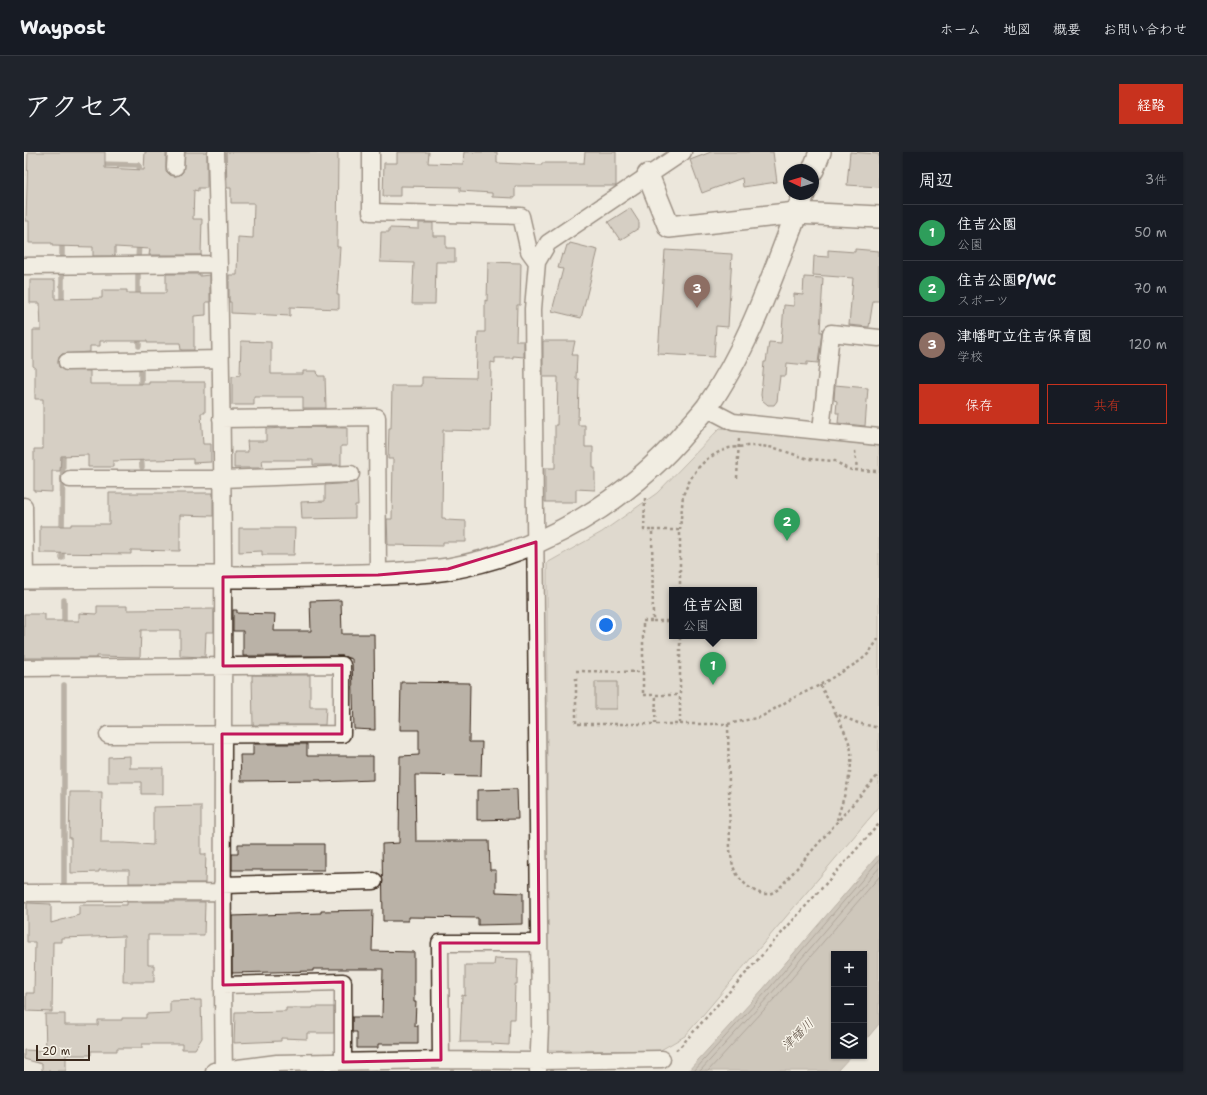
<!DOCTYPE html>
<html lang="ja">
<head>
<meta charset="utf-8">
<style>
	:root { --surface:#171b24; --page:#20242c; --text:#f1f3f6; --muted:#9ea1a6; --line:#363941; --accent:#c8321e }
	body { margin:0; font-family:"Shantell Sans","Klee One",sans-serif; background:var(--page); color:var(--text) }
	.controls { position:absolute; right:12px; bottom:12px; display:grid; overflow:hidden; border-radius:0px; box-shadow:0 1px 3px #0004 }
	.controls button { width:36px; height:36px; display:grid; place-items:center; padding:0; border:0; border-bottom:1px solid var(--line); background:var(--surface); color:var(--text); font:20px sans-serif }
	.compass { position:absolute; left:759px; top:12px; width:36px; height:36px; border-radius:50%; background:var(--surface); box-shadow:0 1px 3px #0004; rotate:274deg }
	.scale { position:absolute; left:12px; bottom:10px; width:54px; box-sizing:border-box; padding-left:4px; border:2px solid #3b2a1e; border-top:0; font-size:11px; line-height:14px; white-space:nowrap; color:#3b2a1e; -webkit-text-stroke:3px #f7f3e8; paint-order:stroke }
	.you { position:absolute; left:582px; top:473px; width:14px; height:14px; margin:-10px; border:3px solid #fff; border-radius:50%; background:#1a73e8; box-shadow:0 0 0 6px #1a73e833 }
	.badge { display:grid; place-items:center; width:26px; height:26px; border-radius:50%; background:var(--accent); color:#fff; font-size:13px; font-weight:700 }
	.pin { position:absolute; translate:-50% -33px; filter:drop-shadow(0 1px 2px #0008) }
	.pin::after { content:''; position:absolute; top:21px; width:14px; height:12px; background:inherit; clip-path:polygon(0 0,100% 0,50% 100%) }
	.popup { position:absolute; left:645px; top:435px; width:88px; height:52px; box-sizing:border-box; display:grid; place-content:center; border-radius:0px; background:var(--surface); filter:drop-shadow(0 1px 3px #0005); font-size:13px; white-space:nowrap; color:var(--muted) }
	.popup b { font-size:15px; color:var(--text) }
	.popup::after { content:''; position:absolute; left:50%; top:100%; margin-left:-8px; border:8px solid transparent; border-top-color:var(--surface) }
	.list { margin:0; padding:0; list-style:none }
	h2 { display:flex; justify-content:space-between; align-items:center; height:52px; margin:0; padding:0 16px; font-size:17px }
	h2 small { font-size:13px; font-weight:400; color:var(--muted) }
	.list li { display:grid; grid-template-columns:26px 1fr auto; gap:12px; align-items:center; box-sizing:border-box; height:56px; padding:0 16px; border-top:1px solid var(--line) }
	.list b { display:block; font-size:15px; white-space:nowrap }
	.list p { margin:0; font-size:13px; white-space:nowrap; color:var(--muted) }
	.list em { font-size:13px; font-style:normal; color:var(--muted) }
	.actions { display:flex; gap:8px; padding:12px 16px }
	.actions a { flex:1; padding:9px 0; border:1px solid var(--accent); border-radius:0px; text-align:center; font-size:14px; color:var(--accent) }
	.actions .main { background:var(--accent); color:#fff }
	.icon { flex:none; width:22px; height:22px; fill:none; stroke:currentColor; stroke-width:2; stroke-linecap:round; stroke-linejoin:round }
	.map { position:relative; flex:none; width:855px; height:919px; overflow:hidden; border-radius:0px }
	header { display:flex; align-items:center; gap:24px; box-sizing:border-box; height:56px; padding:0 20px; background:var(--surface); border-bottom:1px solid var(--line) }
	header strong { font-size:19px }
	nav { display:flex; gap:22px; margin-inline-start:auto; font-size:14px }
	.intro { display:flex; align-items:center; justify-content:space-between; box-sizing:border-box; height:96px; padding:0 24px }
	h1 { margin:0; font-size:28px }
	.button { padding:10px 18px; border-radius:0px; background:var(--accent); color:#fff; font-size:14px; font-weight:700 }
	main { display:flex; gap:24px; padding:0 24px }
	aside { flex:1; background:var(--surface); border-radius:0px; box-shadow:0 1px 3px #0004 }
	.map>svg:first-child { display:block }
	.green { fill:#cec8bc; stroke:#84796d; fill-rule:evenodd }
	.water { fill:#a89f93; stroke:#7c7064 }
	.lines { fill:none; stroke-linecap:round; stroke-linejoin:round }
	.shore { stroke:#67594d; stroke-width:1 }
	.stream { stroke:#7c7064; stroke-width:5.5 }
	.building { fill:#bab2a7; stroke:#3b2a1e }
	.minor-casing { stroke:#3b2a1e; stroke-width:19 }
	.tertiary-casing { stroke:#3b2a1e; stroke-width:24 }
	.path { stroke:#3b2a1e; stroke-width:2.5; stroke-dasharray:3 3; stroke-linecap:butt }
	.minor { stroke:#f7f3e8; stroke-width:16 }
	.tertiary { stroke:#f7f3e8; stroke-width:21 }
	.marked { fill:none; stroke:#c2185b; stroke-width:3; stroke-linejoin:round }
	.labels { text-anchor:middle; stroke-width:3; stroke-linejoin:round; paint-order:stroke }
	.water-label { font-size:13px; font-style:italic; fill:#615347; stroke:#f7f3e8 }
</style>
</head>
<body>
<header>
<strong>Waypost</strong>
<nav><a>ホーム</a><a>地図</a><a>概要</a><a>お問い合わせ</a></nav>
</header>
<div class="intro"><h1>アクセス</h1><a class="button">経路</a></div>
<main>
<div class="map">
<svg width="855" height="919" viewBox="0 0 855 919">
	<rect width="100%" height="100%" fill="#ece7dc"/>
	<filter id="ink" filterUnits="userSpaceOnUse"><feTurbulence type="fractalNoise" baseFrequency=".025" numOctaves="2"/><feDisplacementMap in="SourceGraphic" scale="8" xChannelSelector="R" yChannelSelector="G"/><feConvolveMatrix kernelMatrix="1 2 1 2 8 2 1 2 1" color-interpolation-filters="sRGB"/></filter>
	<g filter="url(#ink)">
		<path class="green" d="M 696,276 L 855,294 L 855,655 L 661,884 L 635,899 L 523,898 L 523,411 L 578,380 L 633,341 ZM 648,438 L 730,438 L 730,484 L 648,484 Z"/>
		<path class="water" d="M 855,702 L 855,872 L 840,890 L 840,802 L 810,802 L 810,904 L 827,904 L 813,919 L 664,919 L 739,837 Z"/>
		<g class="lines">
			<path class="shore" d="M 670,919 L 742,840 L 855,708
				M 676,919 L 746,843 L 855,716
				M 684,919 L 750,847 L 855,725"/>
			<path class="stream" d="M 75,12 L 115,13 L 116,24
				M 38,88 L 38,108
				M 114,107 L 115,91
				M 114,122 L 114,148
				M 38,123 L 38,153
				M 115,182 L 115,194
				M 117,217 L 117,239
				M 117,301 L 118,315
				M 38,381 L 39,298
				M 38,406 L 38,394
				M 40,476 L 40,448
				M 40,533 L 40,732"/>
		</g>
		<path class="building" d="M 4,0 L 81,0 L 81,16 L 120,18 L 121,0 L 142,0 L 142,19 L 146,23 L 151,24 L 156,23 L 159,20 L 161,0 L 183,0 L 183,36 L 174,36 L 174,39 L 170,38 L 169,67 L 178,67 L 177,103 L 125,103 L 126,97 L 91,95 L 91,104 L 69,104 L 69,95 L 28,94 L 28,91 L 5,91 L 5,69 L 2,69 Z
			M 202,0 L 314,0 L 313,95 L 316,95 L 313,143 L 315,143 L 315,157 L 266,155 L 266,164 L 207,161 L 207,150 L 205,150 L 205,123 L 213,123 L 214,85 L 229,86 L 230,51 L 207,51 L 207,36 L 203,36 Z
			M 373,0 L 405,0 L 404,11 L 439,12 L 440,0 L 473,0 L 473,11 L 518,13 L 518,11 L 560,11 L 561,0 L 592,0 L 592,34 L 491,34 L 491,46 L 468,45 L 468,41 L 436,39 L 436,35 L 376,34 L 376,44 L 359,44 L 360,11 L 373,11 Z
			M 687,0 L 749,0 L 753,30 L 719,35 L 718,26 L 678,41 L 666,8 Z
			M 826,0 L 855,2 L 855,35 L 823,33 Z
			M 606,56 L 615,70 L 615,76 L 596,88 L 584,70 Z
			M 395,71 L 409,71 L 409,84 L 422,84 L 422,96 L 431,96 L 431,110 L 412,110 L 411,152 L 388,152 L 390,111 L 356,110 L 357,80 L 365,80 L 365,76 L 395,77 Z
			M 546,91 L 574,98 L 557,166 L 528,159 L 539,117 L 534,116 L 538,102 L 540,103 L 543,93 L 545,93 Z
			M 831,97 L 855,99 L 855,149 L 849,149 L 845,175 L 825,173 L 829,126 L 789,123 L 790,104 L 804,105 L 804,98 L 831,100 Z
			M 641,98 L 708,102 L 704,175 L 692,174 L 690,205 L 634,202 Z
			M 464,110 L 497,111 L 496,153 L 493,153 L 492,189 L 500,189 L 500,205 L 489,204 L 489,206 L 471,206 L 471,211 L 467,210 L 466,279 L 419,278 L 418,366 L 421,366 L 422,368 L 442,369 L 442,390 L 419,390 L 419,394 L 364,393 L 363,367 L 368,367 L 369,307 L 364,307 L 365,276 L 367,276 L 368,234 L 398,234 L 398,225 L 452,226 L 454,180 L 461,180 L 461,148 L 463,149 Z
			M 142,122 L 176,122 L 176,124 L 186,123 L 186,150 L 182,150 L 182,163 L 170,164 L 170,198 L 157,198 L 156,191 L 123,191 L 123,189 L 76,189 L 76,194 L 66,194 L 66,200 L 38,202 L 35,205 L 34,211 L 35,215 L 39,218 L 66,219 L 66,232 L 125,232 L 125,230 L 181,230 L 181,261 L 177,261 L 179,292 L 187,292 L 187,310 L 169,311 L 169,307 L 89,309 L 89,315 L 64,315 L 64,303 L 37,304 L 36,319 L 28,319 L 28,340 L 10,339 L 10,297 L 19,297 L 19,247 L 11,247 L 11,215 L 9,215 L 9,178 L 17,178 L 16,151 L 6,151 L 6,128 L 31,128 L 31,147 L 78,146 L 78,138 L 103,138 L 103,141 L 142,141 Z
			M 780,125 L 799,126 L 796,180 L 798,180 L 794,211 L 783,210 L 783,213 L 763,211 L 762,224 L 756,224 L 753,249 L 750,253 L 744,253 L 738,248 L 737,243 L 740,210 L 742,210 L 745,190 L 757,191 L 760,153 L 770,154 L 770,142 L 779,143 Z
			M 217,189 L 247,190 L 247,222 L 279,222 L 279,219 L 293,219 L 294,224 L 301,224 L 302,256 L 279,256 L 279,245 L 230,245 L 230,253 L 208,253 L 208,224 L 216,223 Z
			M 519,189 L 551,189 L 548,203 L 553,203 L 552,227 L 555,227 L 554,273 L 561,273 L 561,295 L 569,295 L 569,316 L 571,316 L 571,338 L 552,337 L 552,350 L 521,350 L 521,316 L 531,316 L 531,273 L 533,273 L 534,225 L 519,225 Z
			M 811,233 L 844,236 L 841,274 L 814,271 L 815,261 L 812,261 L 813,249 L 810,248 Z
			M 277,275 L 323,276 L 323,294 L 317,294 L 317,313 L 289,313 L 289,308 L 238,308 L 239,316 L 210,316 L 210,300 L 224,300 L 223,289 L 242,289 L 242,277 Z
			M 333,329 L 334,353 L 331,353 L 331,366 L 278,367 L 277,350 L 301,349 L 301,333 L 327,331 Z
			M 85,341 L 189,341 L 189,364 L 156,363 L 156,399 L 107,398 L 107,402 L 16,401 L 16,374 L 47,374 L 47,372 L 85,372 Z
			M 215,376 L 271,376 L 270,403 L 238,403 L 238,399 L 215,400 Z
			M 317,448 L 318,482 L 350,482 L 351,578 L 330,577 L 328,507 L 318,504 L 219,504 L 219,479 L 209,479 L 209,458 L 213,458 L 213,461 L 251,462 L 250,479 L 287,479 L 286,449 Z
			M 73,454 L 103,454 L 103,458 L 190,457 L 190,480 L 182,480 L 181,505 L 156,504 L 156,478 L 117,478 L 116,505 L 73,504 L 73,506 L 0,506 L 0,462 L 21,462 L 21,469 L 55,469 L 55,461 L 73,462 Z
			M 228,523 L 286,523 L 286,555 L 302,555 L 301,573 L 229,573 Z
			M 377,530 L 446,531 L 445,590 L 458,590 L 457,624 L 391,623 L 392,689 L 465,689 L 466,718 L 472,718 L 472,740 L 499,741 L 499,772 L 454,773 L 454,766 L 384,765 L 384,769 L 359,769 L 358,692 L 375,691 L 376,604 L 395,603 L 395,578 L 376,578 Z
			M 571,530 L 593,530 L 593,557 L 571,557 Z
			M 229,592 L 283,592 L 283,604 L 349,604 L 349,628 L 297,630 L 297,628 L 217,629 L 216,603 L 229,603 Z
			M 106,604 L 106,616 L 139,616 L 139,642 L 117,642 L 117,630 L 84,630 L 84,605 Z
			M 493,637 L 494,667 L 453,668 L 453,638 Z
			M 46,640 L 78,640 L 77,691 L 100,691 L 129,693 L 129,655 L 177,654 L 177,702 L 182,702 L 181,731 L 105,731 L 105,718 L 75,718 L 75,720 L 47,721 L 47,686 L 45,686 Z
			M 214,692 L 300,692 L 300,718 L 208,718 L 208,702 L 214,702 Z
			M 103,750 L 181,750 L 180,783 L 124,783 L 124,813 L 130,813 L 130,830 L 99,830 L 100,784 L 37,786 L 37,790 L 29,790 L 28,860 L 2,859 L 2,841 L 10,841 L 11,790 L 3,790 L 3,751 L 27,752 L 27,771 L 55,763 L 55,753 L 103,753 Z
			M 349,758 L 348,799 L 390,800 L 390,850 L 392,850 L 391,874 L 394,874 L 394,892 L 354,892 L 354,896 L 333,896 L 333,880 L 328,880 L 328,865 L 358,865 L 359,817 L 289,817 L 289,819 L 208,821 L 208,764 L 297,761 L 297,759 Z
			M 471,806 L 494,807 L 493,832 L 491,832 L 490,867 L 486,867 L 485,893 L 467,892 L 467,890 L 436,890 L 438,843 L 441,844 L 441,813 L 470,813 Z
			M 177,848 L 178,886 L 171,897 L 158,897 L 158,892 L 118,892 L 118,896 L 93,896 L 93,899 L 67,899 L 67,903 L 42,903 L 42,919 L 18,919 L 18,912 L 0,907 L 0,898 L 22,899 L 21,862 L 41,862 L 41,873 L 74,873 L 74,868 L 98,868 L 98,866 L 122,866 L 122,862 L 146,861 L 146,849 Z
			M 289,855 L 310,855 L 310,881 L 283,881 L 283,887 L 257,886 L 257,889 L 210,891 L 211,860 L 262,859 L 262,856 L 289,856 Z"/>
		<g class="lines">
			<defs>
				<path id="minor" d="M 192,0 C 196,135 198,271 199,406 C 200,577 197,748 200,919
					M 347,0 L 347,60 L 497,64 L 505,99 L 513,110
					M 151,15 L 152,0
					M 0,114 L 195,112
					M 43,210 L 196,207
					M 682,256 L 709,270 L 855,285
					M 197,267 L 353,265 L 354,423
					M 797,279 L 807,181 L 855,186
					M 46,327 L 198,327 L 327,322
					M 0,354 L 1,426
					M 0,516 L 318,513 L 318,582 L 84,583
					M 198,733 L 350,729
					M 0,741 L 198,740
					M 199,833 L 319,830 L 319,910
					M 417,908 L 416,791 L 515,791
					M 190,919 L 253,911 L 417,908 L 514,909 L 638,907
					M 514,919 L 516,875 L 509,157 L 513,110 L 524,91 L 659,0"/>
				<path id="tertiary" d="M 789,18 L 796,0
					M 624,23 L 645,75 L 772,61 L 855,65
					M 0,426 C 80,425 159,425 239,425 C 280,424 321,424 361,422 C 382,421 403,420 424,417 C 518,400 603,350 664,277 C 670,270 677,263 683,255 C 727,192 752,113 780,42"/>
			</defs>
			<use href="#minor" class="minor-casing"/>
			<use href="#tertiary" class="tertiary-casing"/>
			<path class="path" d="M 831,299 L 833,318
				M 713,326 L 715,287
				M 621,346 L 620,378 L 628,378 L 629,469 L 619,469 L 619,543 L 656,543
				M 628,378 L 656,378
				M 656,438 L 656,378 L 659,343 L 667,326 L 674,316 L 683,307 L 695,300 L 705,296 L 723,294 L 738,294 L 751,296 L 784,307 L 811,309 L 822,316 L 828,318 L 855,319
				M 629,469 L 648,469
				M 552,519 L 619,520
				M 552,526 L 552,572 L 704,572 L 737,565 L 767,547 L 796,533 L 836,509 L 844,502 L 855,486
				M 796,533 L 812,562 L 834,571 L 855,576
				M 812,562 C 817,573 825,586 827,599 C 829,622 819,646 813,668
				M 631,572 L 632,543
				M 656,572 L 656,484
				M 704,572 L 706,698 C 707,703 708,709 709,714 C 713,727 729,743 744,742 C 750,741 755,737 759,732 L 855,622
				M 652,898 L 655,896 L 855,672"/>
			<use href="#minor" class="minor"/>
			<use href="#tertiary" class="tertiary"/>
		</g>
	</g>
	<path d="M0 0H855V919H0ZM 512,390 L 515,791 L 416,791 L 417,908 L 319,910 L 319,830 L 199,833 L 198,582 L 318,582 L 318,513 L 199,514 L 199,425 L 354,423 L 424,417 Z" fill="#ece7dc" fill-opacity=".55" fill-rule="evenodd"/>
	<path class="marked" d="M 512,390 L 515,791 L 416,791 L 417,908 L 319,910 L 319,830 L 199,833 L 198,582 L 318,582 L 318,513 L 199,514 L 199,425 L 354,423 L 424,417 Z"/>
	<g class="labels">
		<g class="water-label">
			<text transform="translate(773 882) rotate(-45)" y="5">津幡川</text>
		</g>
	</g>
</svg>
<div class="controls">
<button>+</button>
<button>−</button>
<button><svg class="icon" aria-label="layers" viewBox="0 0 24 24"><path d="M12 4l9 5-9 5-9-5zM3 14l9 5 9-5"/></svg></button>
</div>
<svg class="compass" viewBox="-18 -18 36 36"><path d="M0-13l5 13h-10z" fill="#e53935"/><path d="M0 13l5-13h-10z" fill="#9ea1a6"/></svg>
<div class="scale">20 m</div>
<div class="you"></div>
<div class="pin badge" style="left:689px;top:533px;background:#2e9e5b">1</div>
<div class="popup"><b>住吉公園</b>公園</div>
<div class="pin badge" style="left:763px;top:389px;background:#2e9e5b">2</div>
<div class="pin badge" style="left:673px;top:156px;background:#8d6e63">3</div>
</div>
<aside>
<h2>周辺<small>3件</small></h2>
<ul class="list">
<li><span class="badge" style="background:#2e9e5b">1</span><div><b>住吉公園</b><p>公園</p></div><em>50 m</em></li>
<li><span class="badge" style="background:#2e9e5b">2</span><div><b>住吉公園P/WC</b><p>スポーツ</p></div><em>70 m</em></li>
<li><span class="badge" style="background:#8d6e63">3</span><div><b>津幡町立住吉保育園</b><p>学校</p></div><em>120 m</em></li>
</ul>
<div class="actions"><a class="main">保存</a><a>共有</a></div>
</aside>
</main>
</body>
</html>
